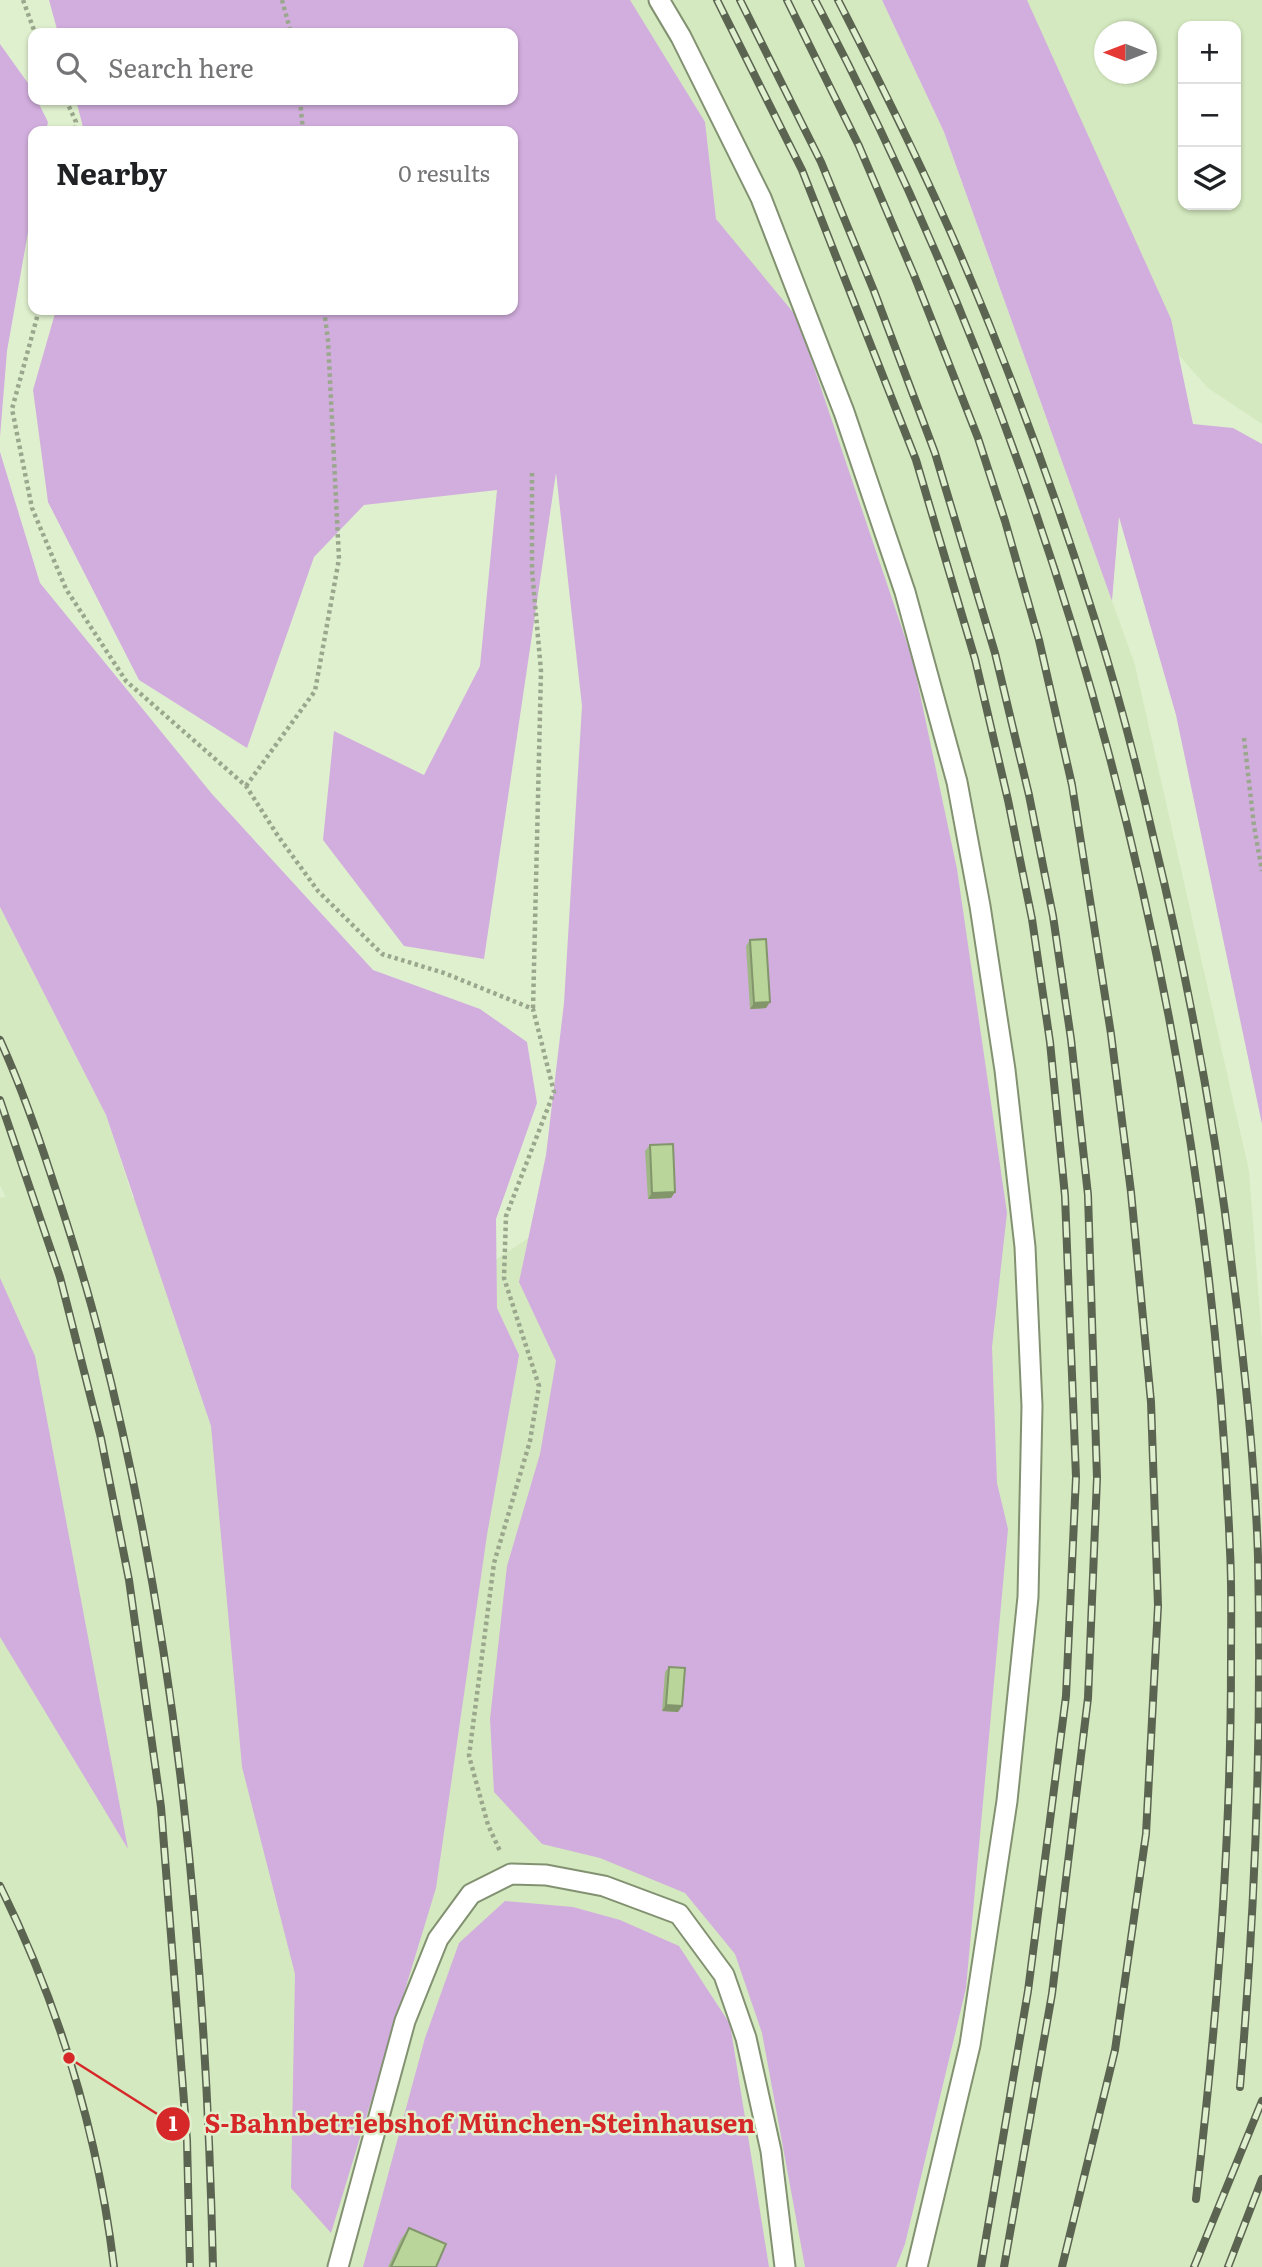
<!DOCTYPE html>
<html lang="en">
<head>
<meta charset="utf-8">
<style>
	:root { --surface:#fff; --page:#f6f6f6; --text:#202124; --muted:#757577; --line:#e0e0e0 }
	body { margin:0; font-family:Literata,serif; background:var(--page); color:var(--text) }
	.controls { position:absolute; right:21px; top:21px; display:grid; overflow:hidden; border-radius:14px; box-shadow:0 2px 5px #0004 }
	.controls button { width:63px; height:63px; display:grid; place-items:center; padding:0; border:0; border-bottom:2px solid var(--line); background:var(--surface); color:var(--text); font:35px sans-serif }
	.compass { position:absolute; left:1094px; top:21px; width:63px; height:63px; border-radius:50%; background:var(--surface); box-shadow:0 2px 5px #0004; rotate:270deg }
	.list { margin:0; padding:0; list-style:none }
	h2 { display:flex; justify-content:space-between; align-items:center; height:91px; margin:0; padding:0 28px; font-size:30px }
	h2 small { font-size:23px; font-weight:400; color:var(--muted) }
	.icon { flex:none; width:38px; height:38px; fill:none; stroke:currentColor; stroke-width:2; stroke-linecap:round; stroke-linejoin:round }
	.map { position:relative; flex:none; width:1262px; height:2267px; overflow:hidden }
	.search { position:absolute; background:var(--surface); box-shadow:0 2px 5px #0004; left:28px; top:28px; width:490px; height:77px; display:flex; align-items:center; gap:18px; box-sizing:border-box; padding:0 24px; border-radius:14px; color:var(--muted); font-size:26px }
	.panel { position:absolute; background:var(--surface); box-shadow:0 2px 5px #0004; left:28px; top:126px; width:490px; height:189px; border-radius:14px }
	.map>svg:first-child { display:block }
	.built { fill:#d4e9bf; fill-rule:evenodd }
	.green { fill:#d2aede }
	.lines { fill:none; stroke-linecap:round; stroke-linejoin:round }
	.service-casing { stroke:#829171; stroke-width:23 }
	.path { stroke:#9aa78d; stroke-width:4.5; stroke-dasharray:3.5 3.5; stroke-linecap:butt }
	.service { stroke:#fff; stroke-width:19 }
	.rail-casing { stroke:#5b6451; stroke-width:8 }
	.rail { stroke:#dff0ce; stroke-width:5; stroke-dasharray:16; stroke-linecap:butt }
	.wall { fill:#9fb784 }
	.shaded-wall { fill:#82956b }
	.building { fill:#b9d599; stroke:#82956b; stroke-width:2 }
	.leader { fill:none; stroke:#d62828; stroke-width:2.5 }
	.callout-dot { fill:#d62828; stroke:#dff0ce; stroke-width:2.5 }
	.mark-label { font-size:21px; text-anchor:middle; font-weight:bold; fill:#fff }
	.callout-label { font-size:26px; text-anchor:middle; font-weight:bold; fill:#d62828; stroke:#dff0ce; stroke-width:5; stroke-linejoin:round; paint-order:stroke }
</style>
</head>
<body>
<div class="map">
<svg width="1262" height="2267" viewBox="0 0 1262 2267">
	<rect width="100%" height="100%" fill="#dff0ce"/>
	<path class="built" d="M 477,0 L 882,0 L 944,132 L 1135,665 L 1249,1171 L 1262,1340 L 1262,2267 L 0,2267 L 0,1198 L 6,1197 L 0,1185 L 0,907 L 106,1115 L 133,1198 L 166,1199 L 240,1432 L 561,1216 L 606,572 L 513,100 L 513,33 Z
		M 983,0 L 1262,0 L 1262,424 L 1208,388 L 1142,314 ZM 1183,26 L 1236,26 L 1236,205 L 1183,205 ZM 1104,32 L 1146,32 L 1146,74 L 1104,74 Z"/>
	<path class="green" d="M 49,0 L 630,0 L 705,122 L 716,219 L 797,317 L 913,661 L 957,869 L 1007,1213 L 992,1347 L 997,1483 L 1008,1529 L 966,1988 L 905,2244 L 896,2267 L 805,2267 L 762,2033 L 735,1954 L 685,1893 L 600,1858 L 542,1844 L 494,1792 L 490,1719 L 507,1566 L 540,1454 L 556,1361 L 519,1282 L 546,1155 L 564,1003 L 582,706 L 556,473 L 484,959 L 404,946 L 323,840 L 334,731 L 424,775 L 480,666 L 497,490 L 364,505 L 314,557 L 247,748 L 139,680 L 48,502 L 33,390 L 56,310 L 513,310 L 513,131 L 84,131 L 76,100 L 513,100 L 513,33 L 58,33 Z
		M 882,0 L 1027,0 L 1171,319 L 1193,424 L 1233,428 L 1262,444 L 1262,1124 L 1176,715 L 1119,517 L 1112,601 L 944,132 Z
		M 0,44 L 30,86 L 33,92 L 33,100 L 37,100 L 48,122 L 46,131 L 33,131 L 33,204 L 7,351 L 0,437 Z
		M 0,452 L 40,583 L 212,794 L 373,970 L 480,1009 L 527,1042 L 537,1103 L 496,1219 L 497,1308 L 519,1355 L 487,1535 L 436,1888 L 331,2233 L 291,2188 L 295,1974 L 242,1767 L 211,1426 L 106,1115 L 0,907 Z
		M 0,1278 L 35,1356 L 128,1849 L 0,1637 Z
		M 505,1901 L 573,1907 L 620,1920 L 679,1946 L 730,2024 L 769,2267 L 363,2267 L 425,2038 L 459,1943 Z"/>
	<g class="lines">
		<defs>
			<path id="service" d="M 659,0 L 681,37 L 761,198 L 844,412 L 905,592 L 957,782 L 980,906 L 1005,1070 L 1025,1247 L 1032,1406 L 1028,1597 L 1007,1801 L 970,2045 L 917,2267
				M 338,2267 L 405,2021 L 438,1939 L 471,1894 L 511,1874 L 546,1875 L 604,1886 L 679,1914 L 724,1975 L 746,2038 L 771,2151 L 785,2267"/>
		</defs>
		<use href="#service" class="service-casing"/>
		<path class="path" d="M 23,0 L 35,33
			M 282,0 L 291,33
			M 66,100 L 76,122 L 75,131
			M 300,100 L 303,131
			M 39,310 L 12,409 L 32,508 L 66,589 L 126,681 L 246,786 L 278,836 L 318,891 L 382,954 L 444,973 L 533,1009 L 554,1092 L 506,1216 L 504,1278 L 539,1386 L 530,1441 L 494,1563 L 469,1756 L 488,1825 L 500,1851
			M 532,473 L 532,570 L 541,671 L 533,1009
			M 1244,738 L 1254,826 L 1262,871
			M 246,786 L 315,691 L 339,559 L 328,340 L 324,310"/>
		<use href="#service" class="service"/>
		<defs>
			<path id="rail" d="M 717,0 L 802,170 L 916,460 L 975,659 L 1008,800 L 1032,919 L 1050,1042 L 1065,1196 L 1076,1477 L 1066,1696 L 1028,1991 L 981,2267
				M 740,0 L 821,162 L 874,291 L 935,453 L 995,653 L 1029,795 L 1053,916 L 1071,1039 L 1088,1195 L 1097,1478 L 1088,1698 L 1052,1994 L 1004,2267
				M 787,0 L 859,146 L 914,275 L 978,438 L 1005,521 L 1039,640 L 1072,785 L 1111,1034 L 1131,1192 L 1151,1402 L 1158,1606 L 1146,1834 L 1115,2050 L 1062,2267
				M 815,0 C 1065,473 1209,1016 1230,1551 C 1232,1588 1231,1627 1231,1664 C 1231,1843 1217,2021 1196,2199
				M 838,0 C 881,84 923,168 960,254 C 1011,373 1056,496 1095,620 C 1118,692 1137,766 1154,840 C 1189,984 1216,1129 1233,1276 C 1245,1369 1255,1463 1258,1557 C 1262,1734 1255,1911 1240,2087
				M 0,1040 C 20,1084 36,1129 51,1175 C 69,1229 86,1283 100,1338 C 178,1641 206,1955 213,2267
				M 0,1100 L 60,1277 L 101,1438 L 129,1580 L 161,1807 L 187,2140 L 190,2267
				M 0,1886 C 59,2005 98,2135 114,2267
				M 1194,2267 L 1262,2101
				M 1228,2267 L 1262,2179"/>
		</defs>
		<use href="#rail" class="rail-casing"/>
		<use href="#rail" class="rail"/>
	</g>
	<path class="wall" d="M 750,940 L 770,1002 L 766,1008 L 750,1009 L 746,946 Z
		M 650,1145 L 675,1192 L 671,1198 L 648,1199 L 645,1151 Z
		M 669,1667 L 682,1706 L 678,1712 L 662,1711 L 665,1672 Z
		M 409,2228 L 436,2267 L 388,2267 L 401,2239 Z"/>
	<path class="shaded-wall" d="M 770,1002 L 766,1008 L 750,1009 L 754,1003 Z
		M 675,1192 L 671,1198 L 648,1199 L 652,1193 Z
		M 666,1705 L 682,1706 L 678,1712 L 662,1711 Z"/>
	<path class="building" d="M 766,939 L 770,1002 L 754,1003 L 750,940 Z
		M 673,1144 L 675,1192 L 652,1193 L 650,1145 Z
		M 669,1667 L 685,1668 L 682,1706 L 666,1705 Z
		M 409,2228 L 446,2244 L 436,2267 L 391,2267 Z"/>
	<path class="leader" d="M69 2058L173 2124"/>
	<g class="callout-dot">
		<circle cx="69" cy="2058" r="7"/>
		<circle cx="173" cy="2124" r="18"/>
	</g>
	<g class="mark-label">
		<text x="173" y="2131">1</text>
	</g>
	<g class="callout-label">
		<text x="480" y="2133">S-Bahnbetriebshof München-Steinhausen</text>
	</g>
</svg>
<div class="controls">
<button>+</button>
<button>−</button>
<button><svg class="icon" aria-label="layers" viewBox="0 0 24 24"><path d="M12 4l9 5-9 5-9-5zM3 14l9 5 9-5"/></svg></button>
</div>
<svg class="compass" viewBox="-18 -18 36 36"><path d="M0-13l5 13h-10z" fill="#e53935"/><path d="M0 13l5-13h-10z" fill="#757577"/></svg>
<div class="search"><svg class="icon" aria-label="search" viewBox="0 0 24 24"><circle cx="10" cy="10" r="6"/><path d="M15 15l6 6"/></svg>Search here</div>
<section class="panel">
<h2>Nearby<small>0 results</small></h2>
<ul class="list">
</ul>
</section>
</div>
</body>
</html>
